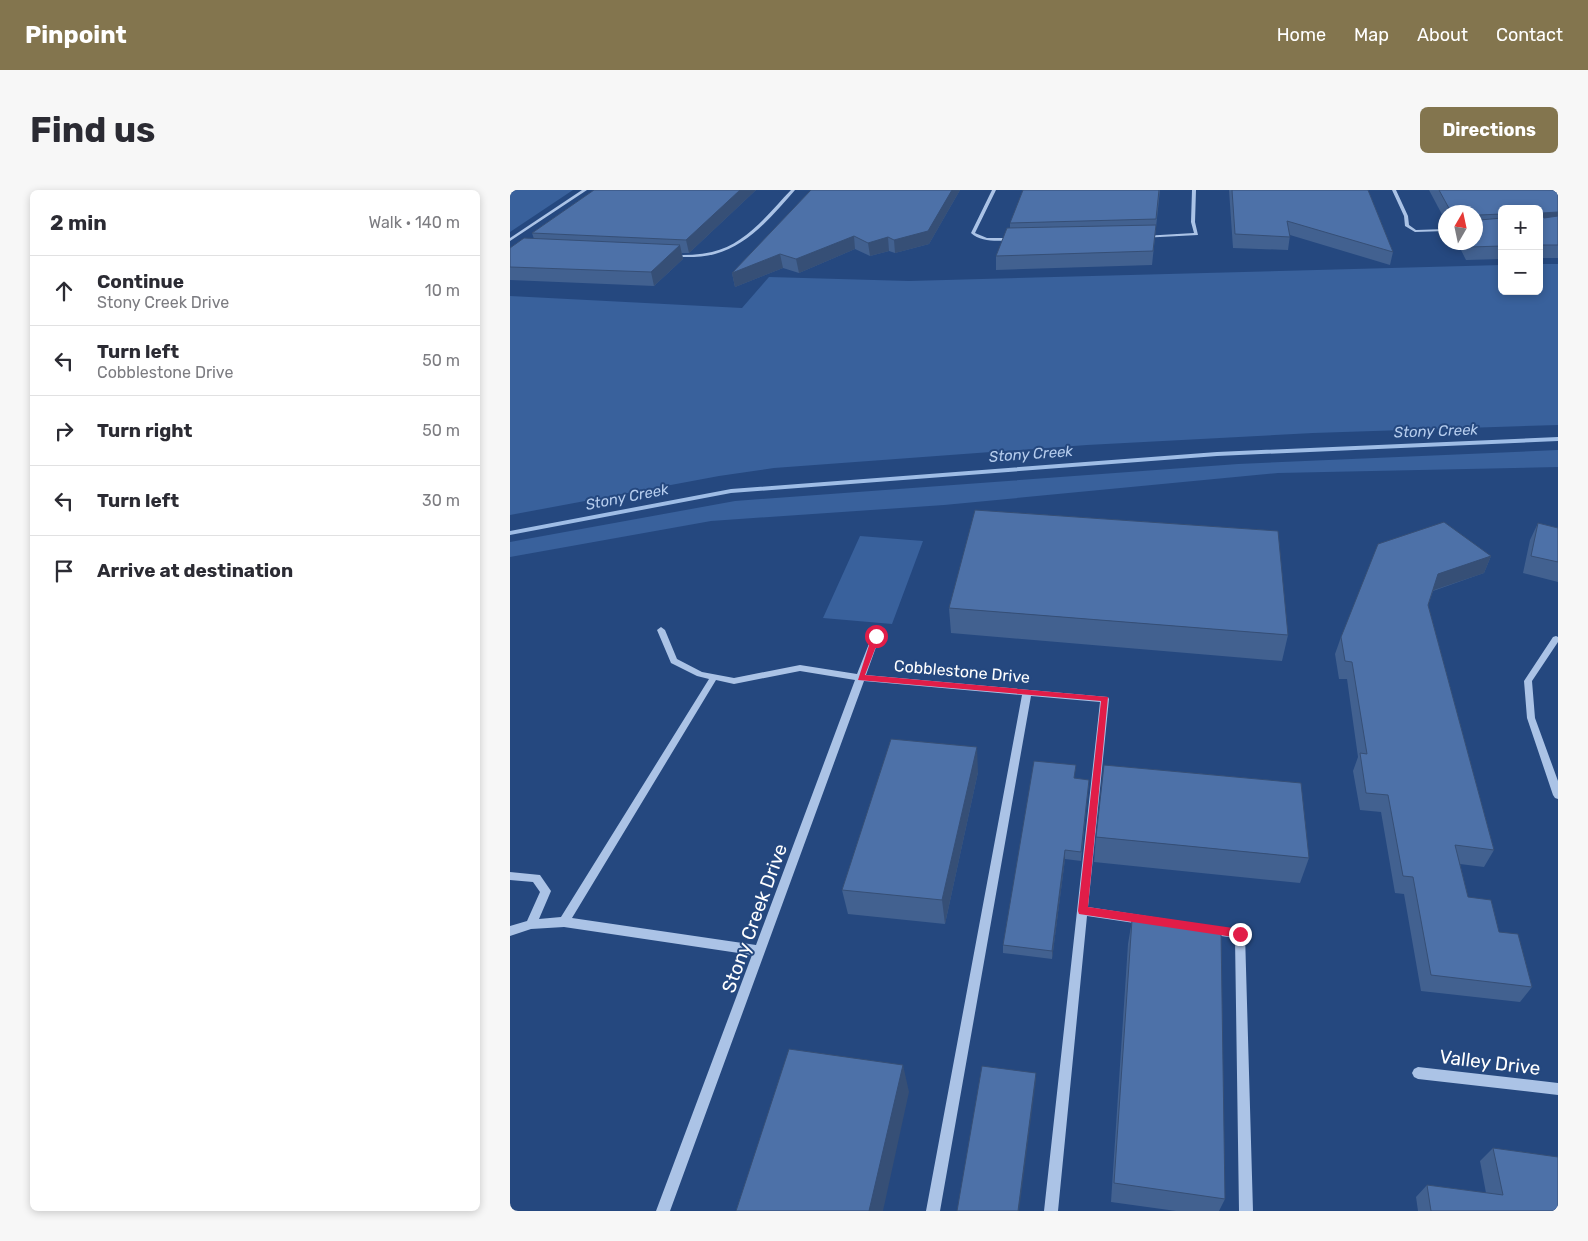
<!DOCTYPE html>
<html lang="en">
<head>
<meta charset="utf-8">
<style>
	:root { --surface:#fff; --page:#f7f7f7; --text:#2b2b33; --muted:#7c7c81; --line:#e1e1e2; --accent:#83754e }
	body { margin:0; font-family:Rubik,sans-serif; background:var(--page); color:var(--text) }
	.controls { position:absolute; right:15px; top:15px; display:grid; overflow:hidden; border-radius:8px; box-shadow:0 2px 8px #0003 }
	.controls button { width:45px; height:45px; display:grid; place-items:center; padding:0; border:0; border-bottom:1px solid var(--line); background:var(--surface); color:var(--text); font:25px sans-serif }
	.compass { position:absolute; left:928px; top:15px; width:45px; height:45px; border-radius:50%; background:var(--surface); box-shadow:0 2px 8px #0003; rotate:9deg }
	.stop { position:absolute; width:15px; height:15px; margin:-11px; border:4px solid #e11d48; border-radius:50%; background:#fff }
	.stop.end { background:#e11d48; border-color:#fff; box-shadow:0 1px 5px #0008 }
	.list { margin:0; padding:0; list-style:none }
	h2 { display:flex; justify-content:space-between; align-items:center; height:65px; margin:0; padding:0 20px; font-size:21px }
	h2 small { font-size:16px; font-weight:400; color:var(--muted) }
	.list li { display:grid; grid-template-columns:32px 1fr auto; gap:15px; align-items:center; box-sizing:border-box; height:70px; padding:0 20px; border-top:1px solid var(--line) }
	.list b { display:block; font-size:19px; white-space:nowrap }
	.list p { margin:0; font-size:16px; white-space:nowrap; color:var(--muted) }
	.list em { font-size:16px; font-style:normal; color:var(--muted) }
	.icon { flex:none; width:28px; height:28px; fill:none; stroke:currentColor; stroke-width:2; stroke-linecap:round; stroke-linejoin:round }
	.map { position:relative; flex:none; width:1048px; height:1021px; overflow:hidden; border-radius:8px }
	header { display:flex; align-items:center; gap:30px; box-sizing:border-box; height:70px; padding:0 25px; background:var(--accent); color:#fff }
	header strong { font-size:24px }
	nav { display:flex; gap:28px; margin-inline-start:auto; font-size:18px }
	.intro { display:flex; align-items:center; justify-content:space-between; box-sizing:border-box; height:120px; padding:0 30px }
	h1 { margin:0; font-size:35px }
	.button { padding:12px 22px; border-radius:8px; background:var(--accent); color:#fff; font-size:18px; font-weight:700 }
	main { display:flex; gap:30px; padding:0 30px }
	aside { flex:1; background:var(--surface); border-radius:8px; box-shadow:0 2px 8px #0003 }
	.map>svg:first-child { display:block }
	.green { fill:#39619c }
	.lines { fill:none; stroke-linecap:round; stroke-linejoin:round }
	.stream { fill:#9fbde6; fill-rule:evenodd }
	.minor { fill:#abc3e6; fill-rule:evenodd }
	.wall { fill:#426190 }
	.shaded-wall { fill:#364f76 }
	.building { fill:#4d71a8; stroke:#364f76 }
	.route { fill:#e11d48 }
	.labels { text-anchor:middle; stroke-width:4; stroke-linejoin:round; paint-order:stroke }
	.far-water-label { font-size:15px; font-style:italic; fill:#b6cdee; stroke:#25487f }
	.street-label { font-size:16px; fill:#fff; stroke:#25487f }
	.near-street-label { font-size:19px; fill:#fff; stroke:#25487f }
</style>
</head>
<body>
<header>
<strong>Pinpoint</strong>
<nav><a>Home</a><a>Map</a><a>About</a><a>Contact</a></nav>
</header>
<div class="intro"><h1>Find us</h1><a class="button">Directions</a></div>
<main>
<aside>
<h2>2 min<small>Walk · 140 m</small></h2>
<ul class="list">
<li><svg class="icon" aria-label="ahead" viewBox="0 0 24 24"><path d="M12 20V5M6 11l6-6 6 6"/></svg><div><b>Continue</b><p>Stony Creek Drive</p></div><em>10 m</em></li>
<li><svg class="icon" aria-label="left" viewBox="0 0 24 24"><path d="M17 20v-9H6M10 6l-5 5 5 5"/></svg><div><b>Turn left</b><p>Cobblestone Drive</p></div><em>50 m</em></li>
<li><svg class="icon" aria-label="right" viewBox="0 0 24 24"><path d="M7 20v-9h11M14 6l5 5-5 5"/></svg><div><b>Turn right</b></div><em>50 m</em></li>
<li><svg class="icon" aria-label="left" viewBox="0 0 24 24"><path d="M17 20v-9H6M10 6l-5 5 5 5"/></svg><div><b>Turn left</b></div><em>30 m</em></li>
<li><svg class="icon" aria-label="arrive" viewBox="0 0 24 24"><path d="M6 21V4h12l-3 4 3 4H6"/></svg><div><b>Arrive at destination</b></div></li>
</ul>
</aside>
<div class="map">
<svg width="1048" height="1021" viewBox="0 0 1048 1021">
	<rect width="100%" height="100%" fill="#25487f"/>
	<path class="green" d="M 0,0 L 63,0 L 0,42 Z
		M 1029,74 L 1048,74 L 1048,235 L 803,243 L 577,255 L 264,278 L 209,286 L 0,325 L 0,106 L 232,118 L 259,87 L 399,91 L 992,75 L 992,101 L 1029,101 Z
		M 1048,260 L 1048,277 L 768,283 L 434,315 L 201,331 L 0,367 L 0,352 L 225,311 L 728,274 Z
		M 350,346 L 413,351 L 382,434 L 313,428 Z"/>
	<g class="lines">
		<path class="stream" d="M 1048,247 L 1048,251 L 707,266 L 221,303 L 0,345 L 0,341 L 221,299 L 707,262 Z"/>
		<path class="minor" d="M 72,0 L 77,0 L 0,51 L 0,48 Z
			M 281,0 L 285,0 C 263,25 239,55 205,64 C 191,68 177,67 163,67 L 161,66 L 163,65 C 176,65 189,65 202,62 C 236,54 258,24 281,0 Z
			M 482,0 L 486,0 L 465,43 L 477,48 L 503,48 L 505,50 C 490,51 472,53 461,43 Z
			M 682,0 L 686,0 L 685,32 L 688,45 L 631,48 L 633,46 L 684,43 L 681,32 Z
			M 882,0 L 886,0 L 898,26 L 899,35 L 906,40 L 936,39 L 936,41 L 905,42 L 895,36 L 894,26 Z
			M 151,437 L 155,440 L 167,469 L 192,482 L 224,488 L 290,475 L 347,484 L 362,446 L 366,443 L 370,446 L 356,485 L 598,507 L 599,509 L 578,717 L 734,741 L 735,744 L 743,1021 L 729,1021 L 725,748 L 577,726 L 548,1021 L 534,1021 L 590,512 L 521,506 L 430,1021 L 416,1021 L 512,505 L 354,491 L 160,1021 L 146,1021 L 242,765 L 54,737 L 21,739 L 0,746 L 0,736 L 17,731 L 30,702 L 23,692 L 0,690 L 0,682 L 30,685 L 41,701 L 29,729 L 51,727 L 199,489 L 187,486 L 161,473 L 147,440 ZM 290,481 L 345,490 L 246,755 L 62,728 L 206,490 L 224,494 Z
			M 1046,446 L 1048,447 L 1048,452 L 1022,491 L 1025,528 L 1048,591 L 1048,609 L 1045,608 L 1043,605 L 1017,528 L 1014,491 L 1043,447 Z
			M 908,877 L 1048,893 L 1048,905 L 908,889 L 904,887 L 902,883 L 904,879 Z"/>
	</g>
	<path class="wall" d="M 84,0 L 246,0 L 179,63 L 172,63 L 173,69 L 144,96 L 0,90 L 0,58 L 24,49 L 22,43 Z
		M 301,0 L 450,0 L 419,54 L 385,63 L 379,61 L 360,66 L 345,59 L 289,83 L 273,78 L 225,97 L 222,83 Z
		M 650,0 L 642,75 L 486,80 L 486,66 L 500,38 L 500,33 Z
		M 719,0 L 858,0 L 883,62 L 880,75 L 780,45 L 778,60 L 723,58 Z
		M 919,0 L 1048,0 L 1048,68 L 1029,68 L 1029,19 L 992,19 L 992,69 L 956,70 L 947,52 L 966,52 L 966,22 L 936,22 L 936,32 Z
		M 1028,333 L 1048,338 L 1048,392 L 1013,383 L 1020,350 Z
		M 981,366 L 974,383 L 923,401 L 918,415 L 984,660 L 974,677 L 950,674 L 958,707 L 989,742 L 1022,797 L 1010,812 L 911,801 L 894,704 L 885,703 L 871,622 L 850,620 L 843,581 L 848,567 L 837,489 L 829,489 L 825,464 L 831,447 Z
		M 439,418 L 778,445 L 772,471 L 441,443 Z
		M 468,582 L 435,734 L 338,724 L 332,700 Z
		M 565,589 L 579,590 L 571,671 L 555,669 L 542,769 L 493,763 L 493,755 Z
		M 586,647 L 799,668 L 790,693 L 584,672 Z
		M 622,730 L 715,1009 L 709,1021 L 666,1021 L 601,1012 L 618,754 Z
		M 983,958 L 1048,1021 L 908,1021 L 906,1007 L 917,995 L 976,1003 L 970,971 Z"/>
	<path class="shaded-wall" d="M 230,0 L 246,0 L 179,63 L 176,50 Z
		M 442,0 L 450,0 L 419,54 L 385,63 L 384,50 Z
		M 1048,22 L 1048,34 L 1029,36 L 1032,23 Z
		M 344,46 L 345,59 L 289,83 L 286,69 Z
		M 378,47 L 379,61 L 360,66 L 358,53 Z
		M 170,55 L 173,69 L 144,96 L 141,82 Z
		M 270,64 L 273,78 L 225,97 L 222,83 Z
		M 981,366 L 974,383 L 921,401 L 928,384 Z
		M 467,557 L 468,582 L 435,734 L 432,710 Z
		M 555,660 L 555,669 L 542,769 L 542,761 Z
		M 393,875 L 399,902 L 373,1021 L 359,1021 Z
		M 526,883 L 526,890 L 509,1021 L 508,1021 Z"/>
	<path class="building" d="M 84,0 L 230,0 L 176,50 L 22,43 Z
		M 301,0 L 442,0 L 418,41 L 384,50 L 378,47 L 358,53 L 344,46 L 286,69 L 270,64 L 222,83 Z
		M 513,0 L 649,0 L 646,29 L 500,33 Z
		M 722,0 L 858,0 L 883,62 L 777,31 L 780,47 L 725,44 Z
		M 929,0 L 1048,0 L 1048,22 L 1032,23 L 1034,28 L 1048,26 L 1048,55 L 1029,55 L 1029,19 L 992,19 L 992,24 L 969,25 L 970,30 L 992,28 L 992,56 L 960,57 L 958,52 L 966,52 L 966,22 L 941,22 Z
		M 646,35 L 643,61 L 486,66 L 497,38 Z
		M 14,48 L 170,55 L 141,82 L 0,77 L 0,58 Z
		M 465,320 L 768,341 L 778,445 L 439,418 Z
		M 934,332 L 981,366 L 928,384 L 918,415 L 984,660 L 945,655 L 958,707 L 981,710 L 989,742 L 1008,744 L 1022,797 L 921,785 L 903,687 L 893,686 L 878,605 L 856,603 L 850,563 L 857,564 L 842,472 L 835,471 L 831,447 L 868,354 Z
		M 1028,333 L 1048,338 L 1048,372 L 1021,366 Z
		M 381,549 L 467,557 L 432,710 L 332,700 Z
		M 524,571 L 566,575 L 564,588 L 579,590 L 571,662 L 555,660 L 542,761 L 493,755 Z
		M 594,575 L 791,593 L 799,668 L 586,647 Z
		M 622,730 L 711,741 L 715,1009 L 604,993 Z
		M 279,859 L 393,875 L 359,1021 L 226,1021 Z
		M 472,876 L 526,883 L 508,1021 L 447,1021 Z
		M 983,958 L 1048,967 L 1048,1021 L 921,1021 L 917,995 L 993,1005 Z"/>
	<path class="route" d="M 366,444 L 370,446 L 355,485 L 598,507 L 578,717 L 730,739 L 734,740 L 734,747 L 730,748 L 569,724 L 568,721 L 591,511 L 348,490 L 362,446 Z"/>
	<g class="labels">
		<g class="far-water-label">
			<text transform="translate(926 241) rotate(-2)" y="5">Stony Creek</text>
			<text transform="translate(521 264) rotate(-4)" y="5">Stony Creek</text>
			<text transform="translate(117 307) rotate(-11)" y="5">Stony Creek</text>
		</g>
		<g class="street-label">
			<text transform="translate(452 481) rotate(5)" y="6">Cobblestone Drive</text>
		</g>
		<g class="near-street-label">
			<text transform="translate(244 728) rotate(-70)" y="7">Stony Creek Drive</text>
			<text transform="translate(980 872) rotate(7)" y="7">Valley Drive</text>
		</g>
	</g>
</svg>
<div class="controls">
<button>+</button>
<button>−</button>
</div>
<svg class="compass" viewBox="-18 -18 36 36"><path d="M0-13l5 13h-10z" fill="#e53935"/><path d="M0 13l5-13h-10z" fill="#7c7c81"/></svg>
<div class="stop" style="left:366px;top:446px"></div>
<div class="stop end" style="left:730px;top:744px"></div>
</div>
</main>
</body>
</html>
